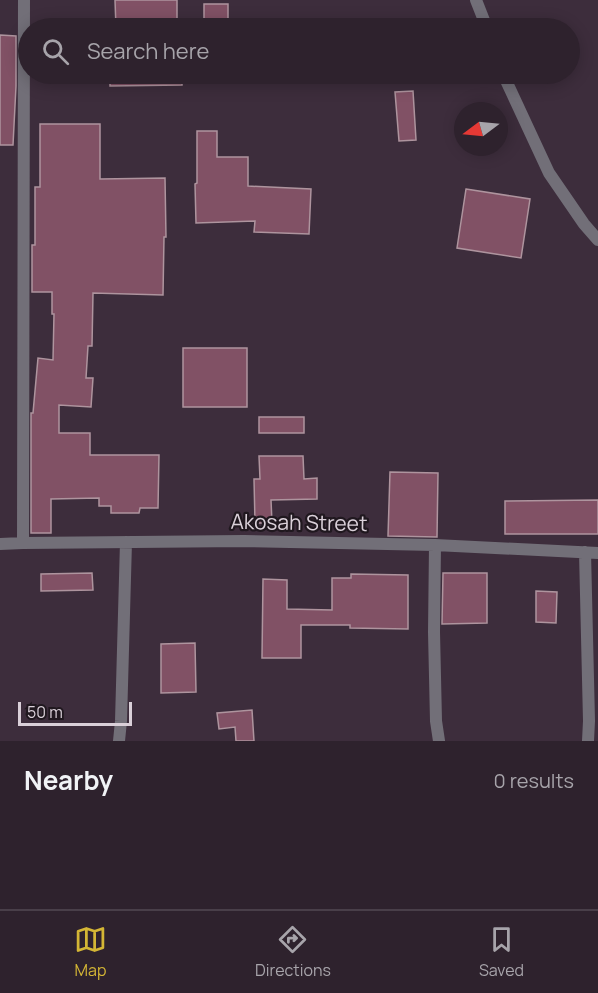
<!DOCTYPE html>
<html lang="en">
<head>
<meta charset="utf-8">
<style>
	:root { --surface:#2e222d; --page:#362a35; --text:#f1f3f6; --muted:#a7a4aa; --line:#493f49; --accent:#d4b635 }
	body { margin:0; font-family:Manrope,sans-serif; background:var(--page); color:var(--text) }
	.compass { position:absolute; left:454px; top:102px; width:54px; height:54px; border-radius:50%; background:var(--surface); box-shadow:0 3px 15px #0003; rotate:254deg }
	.scale { position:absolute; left:18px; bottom:15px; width:114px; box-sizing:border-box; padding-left:6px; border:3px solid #dad0d9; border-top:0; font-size:16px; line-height:21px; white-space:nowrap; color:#dad0d9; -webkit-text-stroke:4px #20181f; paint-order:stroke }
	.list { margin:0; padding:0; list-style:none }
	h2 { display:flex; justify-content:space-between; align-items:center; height:78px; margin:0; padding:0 24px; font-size:26px }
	h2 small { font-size:20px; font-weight:400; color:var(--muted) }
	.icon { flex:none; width:33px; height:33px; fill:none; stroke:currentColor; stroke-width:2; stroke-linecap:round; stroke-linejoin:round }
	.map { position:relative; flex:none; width:598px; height:741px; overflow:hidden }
	.search { position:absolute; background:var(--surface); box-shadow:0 3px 15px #0003; left:18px; right:18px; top:18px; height:66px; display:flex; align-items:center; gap:15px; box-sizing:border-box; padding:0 21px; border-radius:33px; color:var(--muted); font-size:22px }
	.sheet { height:168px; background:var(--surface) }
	nav { display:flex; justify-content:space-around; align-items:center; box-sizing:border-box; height:84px; border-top:2px solid var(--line); background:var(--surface); font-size:16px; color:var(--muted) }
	nav a { display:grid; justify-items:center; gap:3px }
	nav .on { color:var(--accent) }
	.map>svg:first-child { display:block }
	.building { fill:#815165; stroke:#ae949e; stroke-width:1.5 }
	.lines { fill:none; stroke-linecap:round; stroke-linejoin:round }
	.street { stroke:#726f78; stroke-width:12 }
	.labels { text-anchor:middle; stroke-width:4.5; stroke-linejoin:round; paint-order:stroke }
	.street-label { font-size:21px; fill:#dad0d9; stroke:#20181f }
</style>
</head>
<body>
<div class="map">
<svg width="598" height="741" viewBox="0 0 598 741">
	<rect width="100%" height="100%" fill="#3d2d3c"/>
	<path class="building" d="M 115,0 L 177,0 L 177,28 L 116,28 Z
		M 204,4 L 228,4 L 228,28 L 204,28 Z
		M 0,35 L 16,36 L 16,86 L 13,145 L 0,145 Z
		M 110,74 L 182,74 L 182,85 L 110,86 Z
		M 413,91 L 416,140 L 399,141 L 395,92 Z
		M 40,124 L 100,124 L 100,179 L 165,178 L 166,237 L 164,237 L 163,295 L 93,293 L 92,346 L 88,346 L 86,378 L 93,378 L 91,407 L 59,405 L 59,433 L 90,433 L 90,455 L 159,455 L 158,508 L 140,508 L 139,513 L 111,513 L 111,506 L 99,506 L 99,498 L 51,499 L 51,533 L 31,533 L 31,413 L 33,413 L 38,358 L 53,360 L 54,314 L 52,314 L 52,292 L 32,292 L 32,245 L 35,245 L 35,187 L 40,187 Z
		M 197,131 L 217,131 L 217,157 L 248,157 L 248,186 L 311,189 L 309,234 L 254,232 L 255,221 L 196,223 L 195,184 L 197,183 Z
		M 466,189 L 530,199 L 521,258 L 457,248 Z
		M 183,348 L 247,348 L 247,407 L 183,407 Z
		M 259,417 L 304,417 L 304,433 L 259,433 Z
		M 259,456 L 303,456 L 304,479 L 317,478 L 317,499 L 271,500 L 272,523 L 255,523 L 254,479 L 260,479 Z
		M 390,472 L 438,473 L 437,537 L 388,536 Z
		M 598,500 L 598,534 L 505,534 L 505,501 Z
		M 92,573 L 93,590 L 41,591 L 41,574 Z
		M 443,573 L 487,573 L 487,623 L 442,624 Z
		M 351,574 L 408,575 L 408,629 L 350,628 L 350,625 L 301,625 L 301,658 L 262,658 L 263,579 L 287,580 L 287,609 L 332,610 L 332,578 L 351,578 Z
		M 536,591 L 557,592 L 556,623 L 536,622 Z
		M 195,643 L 196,692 L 161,693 L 161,644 Z
		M 252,710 L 254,741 L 236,741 L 235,727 L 219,729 L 217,713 Z"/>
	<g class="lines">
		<path class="street" d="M 476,0 L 487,28
			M 503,74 L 549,173 L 584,224 L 598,240
			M 23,543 L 24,0
			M 0,544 L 23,543 L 244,541 L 435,545 L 598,553
			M 435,545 L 434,632 L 436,721 L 439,741
			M 585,552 L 589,721 L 588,741
			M 119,741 L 121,721 L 126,542"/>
	</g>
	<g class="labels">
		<g class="street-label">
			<text transform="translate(299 523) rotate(1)" y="7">Akosah Street</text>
		</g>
	</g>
</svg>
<svg class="compass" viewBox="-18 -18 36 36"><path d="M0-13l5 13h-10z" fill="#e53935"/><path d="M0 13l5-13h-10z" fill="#a7a4aa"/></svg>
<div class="scale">50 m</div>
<div class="search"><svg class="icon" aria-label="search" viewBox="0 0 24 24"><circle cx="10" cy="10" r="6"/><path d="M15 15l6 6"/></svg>Search here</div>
</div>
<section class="sheet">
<h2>Nearby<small>0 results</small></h2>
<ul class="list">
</ul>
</section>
<nav>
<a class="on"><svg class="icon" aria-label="map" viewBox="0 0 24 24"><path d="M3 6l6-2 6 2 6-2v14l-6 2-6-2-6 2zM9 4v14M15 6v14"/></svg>Map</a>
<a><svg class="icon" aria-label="directions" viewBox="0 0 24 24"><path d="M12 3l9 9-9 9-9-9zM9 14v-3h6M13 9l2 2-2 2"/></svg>Directions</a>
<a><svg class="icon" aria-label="saved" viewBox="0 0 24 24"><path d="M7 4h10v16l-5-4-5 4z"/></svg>Saved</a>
</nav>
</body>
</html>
